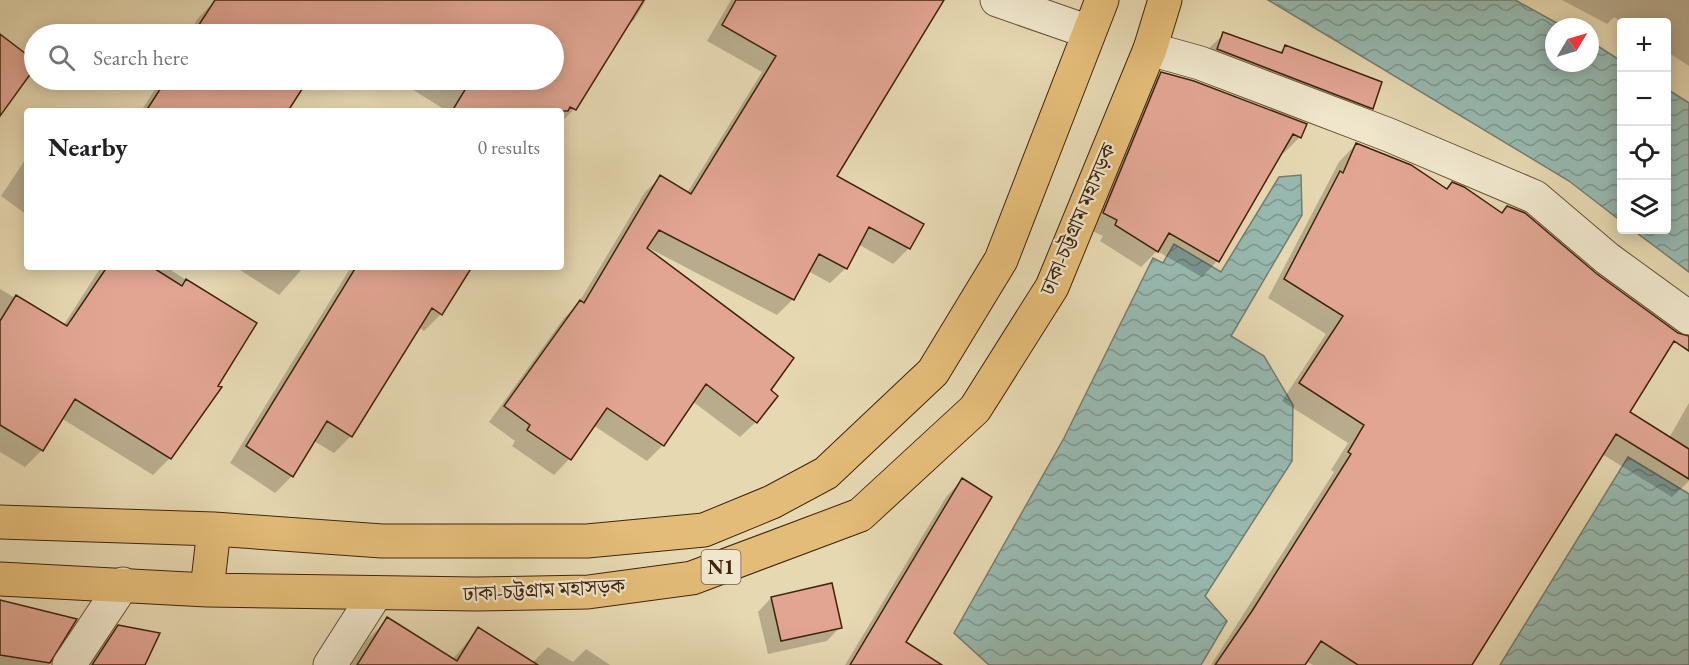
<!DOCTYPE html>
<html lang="en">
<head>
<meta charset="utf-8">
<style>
	:root { --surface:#fff; --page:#f6f6f6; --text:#202124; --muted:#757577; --line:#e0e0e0 }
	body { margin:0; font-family:"EB Garamond","Noto Serif Bengali",serif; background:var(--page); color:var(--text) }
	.controls { position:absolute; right:18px; top:18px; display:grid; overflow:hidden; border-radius:6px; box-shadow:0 3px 15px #0003 }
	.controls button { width:54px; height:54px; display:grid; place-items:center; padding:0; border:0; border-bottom:2px solid var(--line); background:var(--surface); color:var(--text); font:30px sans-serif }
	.compass { position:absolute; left:1545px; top:18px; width:54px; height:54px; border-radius:50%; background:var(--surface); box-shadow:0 3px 15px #0003; rotate:52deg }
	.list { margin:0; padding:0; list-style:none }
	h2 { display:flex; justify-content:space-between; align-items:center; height:78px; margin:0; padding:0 24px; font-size:26px }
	h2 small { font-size:20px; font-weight:400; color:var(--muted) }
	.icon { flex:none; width:33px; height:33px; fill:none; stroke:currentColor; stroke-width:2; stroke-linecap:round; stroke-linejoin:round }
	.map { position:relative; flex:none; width:1689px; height:665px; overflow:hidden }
	.search { position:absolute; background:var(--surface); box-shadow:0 3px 15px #0003; left:24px; top:24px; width:540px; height:66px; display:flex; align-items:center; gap:15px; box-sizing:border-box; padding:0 21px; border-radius:33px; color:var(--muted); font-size:22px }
	.panel { position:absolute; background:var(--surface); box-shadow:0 3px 15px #0003; left:24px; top:108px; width:540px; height:162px; border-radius:6px }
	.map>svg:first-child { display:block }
	.water { fill:url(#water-waves); stroke:#747d70; stroke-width:1.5 }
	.shadow { fill:#0003 }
	.building { fill:#e1a592; stroke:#40240f; stroke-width:1.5 }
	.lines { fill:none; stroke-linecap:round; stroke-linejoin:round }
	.minor-casing { stroke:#6a5138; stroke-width:35 }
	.trunk-casing { stroke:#40240f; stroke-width:35 }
	.minor { stroke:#efe6cc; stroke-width:33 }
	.trunk { stroke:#e3bc78; stroke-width:33 }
	.labels { text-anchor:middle; stroke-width:4.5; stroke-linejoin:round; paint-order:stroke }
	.shield { fill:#efe6cc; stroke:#745e48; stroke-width:1.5 }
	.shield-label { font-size:20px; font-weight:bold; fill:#40240f }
	.street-label { font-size:21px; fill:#40240f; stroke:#efe6cc }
</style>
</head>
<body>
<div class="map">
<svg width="1689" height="665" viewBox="0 0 1689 665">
	<defs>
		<pattern id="water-waves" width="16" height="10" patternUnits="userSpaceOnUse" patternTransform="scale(1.5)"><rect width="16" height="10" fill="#97b9b0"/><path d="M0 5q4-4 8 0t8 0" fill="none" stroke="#7d968e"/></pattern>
	</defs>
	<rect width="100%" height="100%" fill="#e6d8b1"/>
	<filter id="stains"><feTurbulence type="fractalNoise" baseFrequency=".00333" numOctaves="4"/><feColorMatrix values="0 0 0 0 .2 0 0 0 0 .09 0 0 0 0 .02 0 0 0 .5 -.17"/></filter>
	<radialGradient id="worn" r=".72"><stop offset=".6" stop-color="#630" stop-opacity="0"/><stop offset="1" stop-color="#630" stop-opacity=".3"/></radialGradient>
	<path class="water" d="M 1268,0 L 1515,0 L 1564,27 L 1554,27 L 1554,63 L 1590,63 L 1590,41 L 1621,61 L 1621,221 L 1569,181 Z
		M 1667,89 L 1689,103 L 1689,272 L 1633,230 L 1666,230 Z
		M 1301,175 L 1302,215 L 1231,336 L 1264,356 L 1293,405 L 1292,461 L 1205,596 L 1227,621 L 1201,665 L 989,665 L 954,633 L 1064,438 L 1153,258 L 1163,263 L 1174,244 L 1221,272 L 1279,177 Z
		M 1628,457 L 1689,494 L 1689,665 L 1500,665 Z"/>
	<path class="shadow" d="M 216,0 L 646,0 L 634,20 L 623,30 L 574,109 L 561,123 L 561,111 L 447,111 L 397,80 L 554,80 L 554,34 L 188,34 L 199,17 Z
		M 731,0 L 943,0 L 835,177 L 909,248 L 893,264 L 858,244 L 846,268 L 830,283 L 808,271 L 793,299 L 777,315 L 643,245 L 768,391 L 756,422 L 740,437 L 692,401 L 663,445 L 647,461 L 593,425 L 569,459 L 554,475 L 512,446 L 515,441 L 489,422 L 564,318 L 578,304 L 645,192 L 661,177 L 687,193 L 762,72 L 707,41 Z
		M 1562,0 L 1689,0 L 1689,66 L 1666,51 L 1666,22 L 1623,22 L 1614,17 L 1607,24 Z
		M 1224,34 L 1279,53 L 1285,47 L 1372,108 L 1358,122 L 1204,63 L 1210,47 Z
		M 1161,73 L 1300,137 L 1284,153 L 1281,151 L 1217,261 L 1202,277 L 1157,251 L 1141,267 L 1100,241 L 1103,236 L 1088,229 L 1146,89 Z
		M 161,80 L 306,80 L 287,111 L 141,111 Z
		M 1356,144 L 1446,190 L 1452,184 L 1501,214 L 1507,207 L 1628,413 L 1669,438 L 1689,403 L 1689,481 L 1672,497 L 1602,454 L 1469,665 L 1313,665 L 1306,661 L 1303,665 L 1211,665 L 1334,472 L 1331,470 L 1348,443 L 1282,401 L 1326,334 L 1268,298 L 1339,162 Z
		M 27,157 L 27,215 L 1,196 Z
		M 101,267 L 175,267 L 172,271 L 255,323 L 170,458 L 153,475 L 61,418 L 42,450 L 25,467 L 0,452 L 0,289 L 63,326 Z
		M 235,267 L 304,267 L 279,295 Z
		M 351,267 L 470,267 L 441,314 L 424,331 L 418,327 L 351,436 L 334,453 L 314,441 L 292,476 L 275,493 L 230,463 Z
		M 962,480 L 904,642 L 939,665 L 845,665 L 946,497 Z
		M 771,598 L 840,627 L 827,641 L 768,654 L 758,612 Z
		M 0,602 L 75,620 L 49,665 L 0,665 Z
		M 388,619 L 452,660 L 478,629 L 532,663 L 548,647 L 573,662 L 586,649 L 610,665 L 351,665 L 368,639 Z
		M 119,627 L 143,665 L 87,665 L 101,644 Z"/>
	<path class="building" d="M 215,0 L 644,0 L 576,110 L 570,107 L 568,111 L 452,111 L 471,80 L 554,80 L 554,34 L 193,34 Z
		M 736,0 L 944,0 L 837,176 L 924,224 L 910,249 L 869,227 L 847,269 L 819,254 L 794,300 L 659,230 L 647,248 L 794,358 L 771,390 L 778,396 L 757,423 L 706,384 L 664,446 L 607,408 L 571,460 L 527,430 L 530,425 L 504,406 L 580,300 L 584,303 L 660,175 L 691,194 L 776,56 L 722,25 Z
		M 1223,32 L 1282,53 L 1285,45 L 1382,82 L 1373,109 L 1217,49 Z
		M 0,34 L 34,60 L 34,69 L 0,116 Z
		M 1161,72 L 1194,81 L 1307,124 L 1301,138 L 1293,134 L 1219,262 L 1169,233 L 1158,252 L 1115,225 L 1117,220 L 1103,213 Z
		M 166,80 L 308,80 L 288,111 L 146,111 Z
		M 1356,143 L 1411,165 L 1447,189 L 1452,182 L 1464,187 L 1502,213 L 1507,206 L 1525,213 L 1597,274 L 1678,333 L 1689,336 L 1689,351 L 1674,341 L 1630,412 L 1689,449 L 1689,479 L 1616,434 L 1472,665 L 1358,665 L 1321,641 L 1305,665 L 1215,665 L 1252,611 L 1351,454 L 1348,452 L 1364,425 L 1299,383 L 1343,316 L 1284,279 L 1340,171 L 1343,173 Z
		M 107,267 L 152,267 L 182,286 L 186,279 L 257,323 L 218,386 L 222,387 L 171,459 L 75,399 L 43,451 L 0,425 L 0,321 L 16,295 L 67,326 Z
		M 356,267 L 472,267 L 442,315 L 432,308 L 352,437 L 327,421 L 293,477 L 246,446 Z
		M 962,478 L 992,497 L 906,642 L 942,665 L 850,665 Z
		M 832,583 L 842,628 L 781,641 L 771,597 Z
		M 0,600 L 77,619 L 50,663 L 0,655 Z
		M 387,617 L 457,661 L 478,627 L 538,665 L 357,665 Z
		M 118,625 L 160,633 L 145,665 L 92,665 Z"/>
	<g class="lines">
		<defs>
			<path id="minor" d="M 997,0 L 1089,32
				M 1150,49 L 1200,63 L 1389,135 L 1535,197 L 1608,259 L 1689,318
				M 69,665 L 123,584
				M 330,665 L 376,593"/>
			<path id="trunk" d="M 0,522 L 214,529 L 382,541 L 587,541 L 704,530 L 772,502 L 826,473 L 933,372 L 1001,260 L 1102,0
				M 0,579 L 207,590 L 475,594 L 588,592 L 692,578 L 860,515 L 975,409 L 1052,287 L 1150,49 L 1165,0
				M 207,590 L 214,529"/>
		</defs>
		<use href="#minor" class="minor-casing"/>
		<use href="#trunk" class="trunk-casing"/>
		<use href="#minor" class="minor"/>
		<use href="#trunk" class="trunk"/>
	</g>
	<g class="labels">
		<rect class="shield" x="701.5" y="550" width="39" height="34" rx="4.5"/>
		<g class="shield-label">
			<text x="721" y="574">N1</text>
		</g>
		<g class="street-label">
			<text transform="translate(1078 219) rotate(-67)" y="7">ঢাকা-চট্টগ্রাম মহাসড়ক</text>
			<text transform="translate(544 590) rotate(-3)" y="7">ঢাকা-চট্টগ্রাম মহাসড়ক</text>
		</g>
	</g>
	<rect width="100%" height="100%" filter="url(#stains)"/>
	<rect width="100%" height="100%" fill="url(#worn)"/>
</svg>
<div class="controls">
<button>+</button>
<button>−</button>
<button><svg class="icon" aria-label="locate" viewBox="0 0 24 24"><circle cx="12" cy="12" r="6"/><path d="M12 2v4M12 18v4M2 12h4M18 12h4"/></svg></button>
<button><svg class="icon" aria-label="layers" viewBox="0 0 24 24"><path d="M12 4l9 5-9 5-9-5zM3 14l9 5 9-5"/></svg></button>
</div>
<svg class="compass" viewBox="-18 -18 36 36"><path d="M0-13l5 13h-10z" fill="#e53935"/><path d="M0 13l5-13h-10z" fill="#757577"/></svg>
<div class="search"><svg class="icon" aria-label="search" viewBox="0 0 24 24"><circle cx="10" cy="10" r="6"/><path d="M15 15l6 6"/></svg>Search here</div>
<section class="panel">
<h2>Nearby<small>0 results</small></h2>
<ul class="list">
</ul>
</section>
</div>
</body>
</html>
